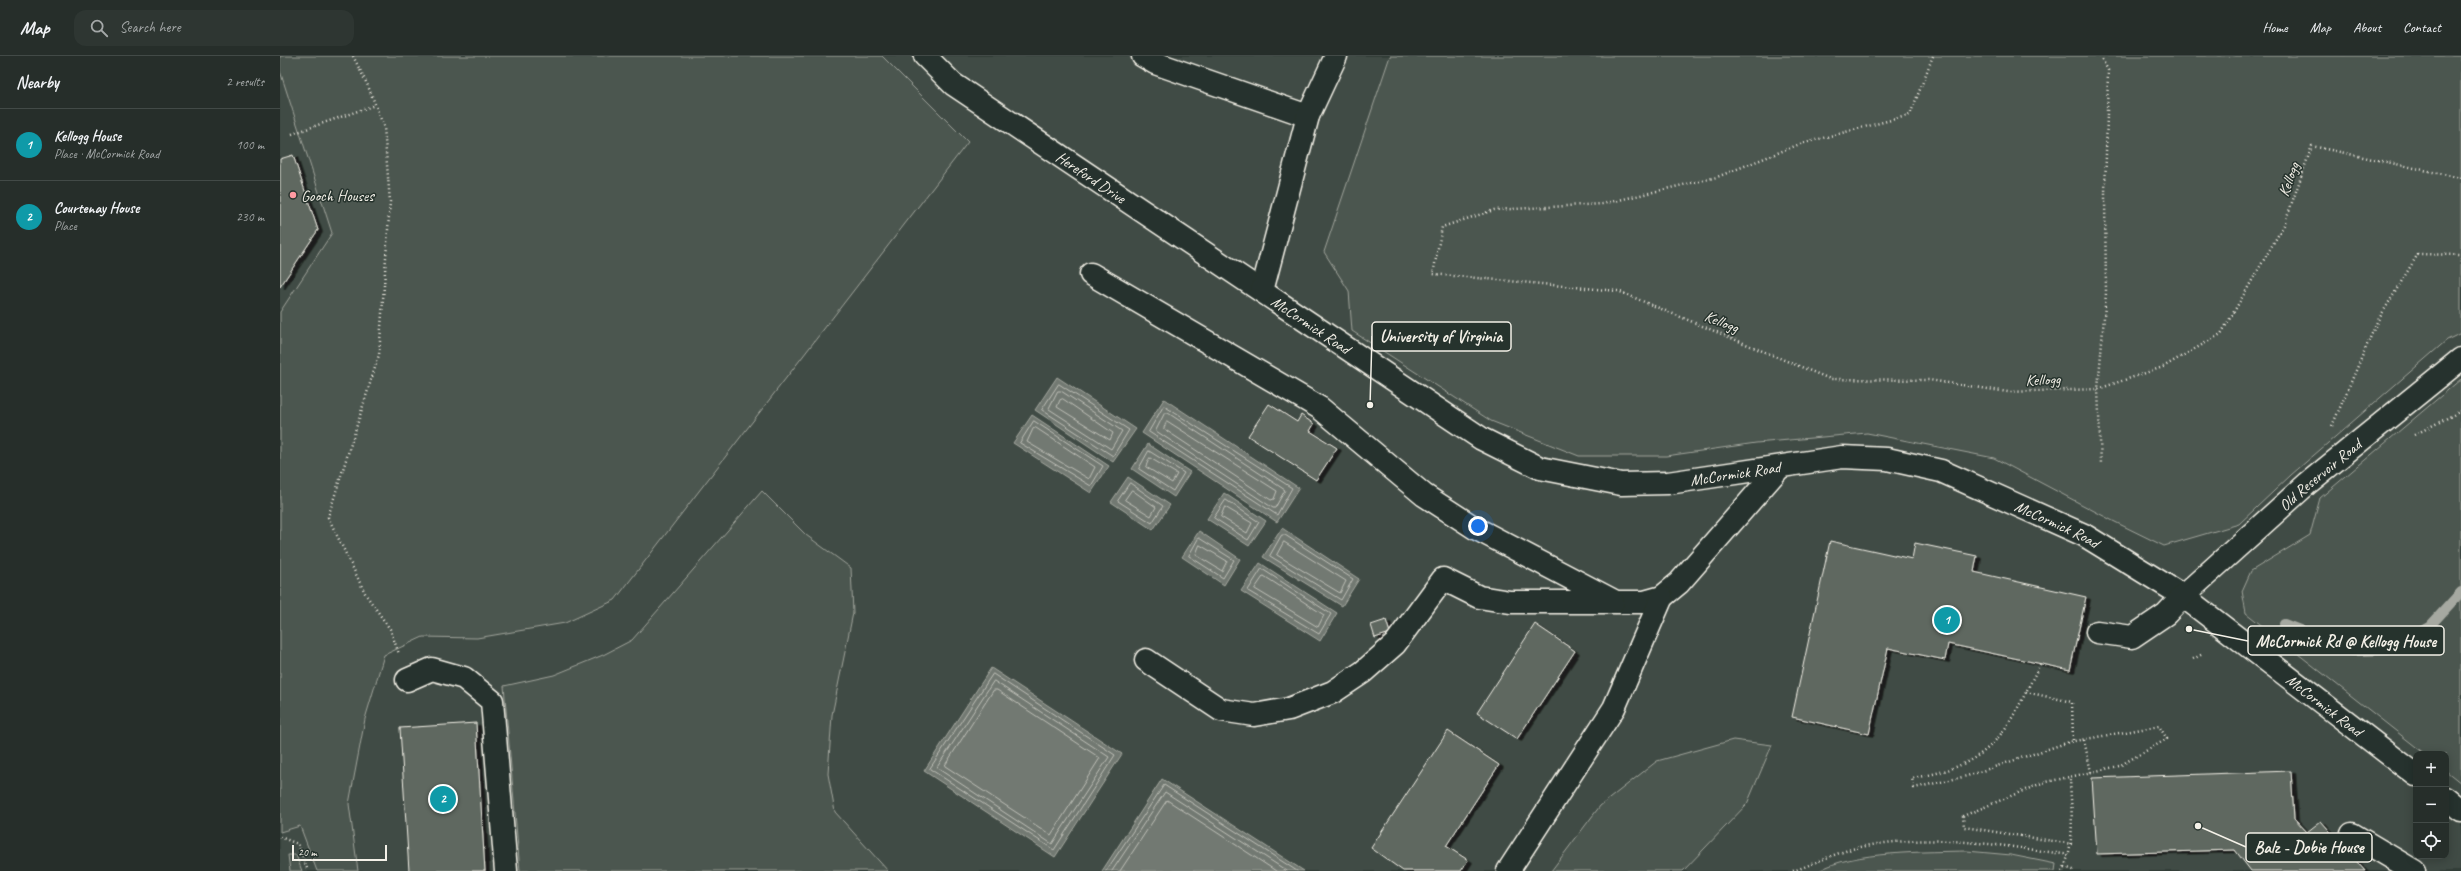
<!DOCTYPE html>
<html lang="en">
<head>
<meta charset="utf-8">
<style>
	:root { --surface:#262e2a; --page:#2e3632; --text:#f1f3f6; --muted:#a4a8a8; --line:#424a47; --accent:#ff9aa2 }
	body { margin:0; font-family:Caveat,sans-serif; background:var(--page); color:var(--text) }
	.controls { position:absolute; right:12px; bottom:12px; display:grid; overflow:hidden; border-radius:8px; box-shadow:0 2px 10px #0003 }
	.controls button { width:36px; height:36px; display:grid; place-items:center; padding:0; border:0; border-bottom:1px solid var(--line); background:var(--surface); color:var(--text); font:20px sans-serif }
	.scale { position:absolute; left:12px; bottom:10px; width:95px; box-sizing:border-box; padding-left:4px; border:2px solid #f4f1e8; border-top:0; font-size:11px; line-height:14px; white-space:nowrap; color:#f4f1e8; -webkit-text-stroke:3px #26332d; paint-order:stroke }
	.you { position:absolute; left:1198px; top:470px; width:14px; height:14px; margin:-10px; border:3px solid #fff; border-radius:50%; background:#1a73e8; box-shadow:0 0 0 6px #1a73e833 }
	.badge { display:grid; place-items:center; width:26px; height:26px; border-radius:50%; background:var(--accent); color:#fff; font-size:13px; font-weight:700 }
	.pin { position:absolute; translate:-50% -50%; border:2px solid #fff; box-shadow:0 1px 4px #0006 }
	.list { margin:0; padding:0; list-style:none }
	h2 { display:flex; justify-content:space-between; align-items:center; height:52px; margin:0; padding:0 16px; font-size:17px }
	h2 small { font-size:13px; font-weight:400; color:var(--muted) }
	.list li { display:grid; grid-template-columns:26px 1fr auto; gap:12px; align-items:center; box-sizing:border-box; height:72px; padding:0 16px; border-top:1px solid var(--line) }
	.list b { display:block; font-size:15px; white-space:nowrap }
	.list p { margin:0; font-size:13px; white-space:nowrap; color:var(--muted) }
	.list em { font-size:13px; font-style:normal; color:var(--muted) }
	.icon { flex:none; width:22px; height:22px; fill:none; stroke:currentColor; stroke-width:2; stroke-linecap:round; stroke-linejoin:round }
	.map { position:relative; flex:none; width:2181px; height:815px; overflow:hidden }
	header { display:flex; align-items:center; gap:24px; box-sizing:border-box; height:56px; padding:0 20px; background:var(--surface); border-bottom:1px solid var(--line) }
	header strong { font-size:19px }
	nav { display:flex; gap:22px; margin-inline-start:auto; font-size:14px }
	.search { width:280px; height:36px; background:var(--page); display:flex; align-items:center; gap:10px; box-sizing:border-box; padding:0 14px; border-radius:12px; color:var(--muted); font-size:15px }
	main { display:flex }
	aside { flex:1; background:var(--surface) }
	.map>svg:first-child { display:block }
	.built { fill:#404b44; fill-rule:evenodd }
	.green { fill:#4c564f; stroke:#a0a49c }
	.water { fill:#727972; stroke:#a6a9a1 }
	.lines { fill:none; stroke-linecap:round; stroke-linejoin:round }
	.shore { stroke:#c0c1b9; stroke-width:1 }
	.stream { stroke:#a6a9a1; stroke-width:10 }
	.building { fill:#5f6861; stroke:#f4f1e8; filter:url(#shadow) }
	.minor-casing { stroke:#f4f1e8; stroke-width:25 }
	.path { stroke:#f4f1e8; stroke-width:2.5; stroke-dasharray:1 3; stroke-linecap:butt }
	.minor { stroke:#26332d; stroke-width:22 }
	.poi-dot { fill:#ff9aa2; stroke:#26332d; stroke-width:1.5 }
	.labels { text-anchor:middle; stroke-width:3; stroke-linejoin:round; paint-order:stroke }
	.street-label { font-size:16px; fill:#f4f1e8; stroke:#26332d }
	.poi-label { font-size:16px; fill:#f4f1e8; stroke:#26332d; text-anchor:start }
	.leader { fill:none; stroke:#f4f1e8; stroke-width:1.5 }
	.callout-dot { fill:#f4f1e8; stroke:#26332d; stroke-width:1.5 }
	.callout { fill:#26332d; stroke:#f4f1e8; stroke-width:1.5 }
	.callout-label { font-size:17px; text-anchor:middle; font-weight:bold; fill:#f4f1e8 }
</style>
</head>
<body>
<header>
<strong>Map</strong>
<div class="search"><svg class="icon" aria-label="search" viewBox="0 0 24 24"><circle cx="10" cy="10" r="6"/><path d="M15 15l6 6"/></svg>Search here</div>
<nav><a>Home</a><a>Map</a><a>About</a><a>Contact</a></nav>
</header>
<main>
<aside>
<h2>Nearby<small>2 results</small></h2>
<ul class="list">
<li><span class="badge" style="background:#0f9aa8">1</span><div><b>Kellogg House</b><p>Place · McCormick Road</p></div><em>100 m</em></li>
<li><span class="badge" style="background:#0f9aa8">2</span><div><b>Courtenay House</b><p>Place</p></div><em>230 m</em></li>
</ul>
</aside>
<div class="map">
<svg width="2181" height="815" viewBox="0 0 2181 815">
	<defs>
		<filter id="shadow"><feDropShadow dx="4.5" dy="2.5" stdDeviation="0" flood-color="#0009"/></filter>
	</defs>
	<rect width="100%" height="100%" fill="#323e38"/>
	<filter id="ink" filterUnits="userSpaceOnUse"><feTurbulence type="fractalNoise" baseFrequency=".025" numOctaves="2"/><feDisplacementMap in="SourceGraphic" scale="8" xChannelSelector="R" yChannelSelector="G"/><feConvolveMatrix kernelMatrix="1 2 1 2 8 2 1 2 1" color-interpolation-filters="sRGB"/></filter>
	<g filter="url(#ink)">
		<path class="built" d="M 0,0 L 2181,0 L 2181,815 L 0,815 ZM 2136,698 L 2166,698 L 2166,800 L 2136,800 Z"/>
		<path class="green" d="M 0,0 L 602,0 L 688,86 L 335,544 L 285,567 L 197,582 L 143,581 L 104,599 L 85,663 L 69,748 L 78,815 L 37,815 L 20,770 L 0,776 L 0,256 L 52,177 L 0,15 Z
			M 1110,0 L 2181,0 L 2181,277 L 2167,284 L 2011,419 L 1959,468 L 1884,490 L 1833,465 L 1714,402 L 1587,377 L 1476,387 L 1386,400 L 1299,400 L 1211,365 L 1072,275 L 1069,235 L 1044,196 Z
			M 2181,323 L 2181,727 L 2166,715 L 2166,698 L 2145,698 L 1966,557 L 1962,535 L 1971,515 L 2030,479 L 2040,442 Z
			M 482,435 L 526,479 L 571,512 L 573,557 L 552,659 L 548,718 L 555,756 L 608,815 L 240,815 L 224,630 L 274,619 L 323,599 L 352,584 Z
			M 1453,684 L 1492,689 L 1467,748 L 1403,815 L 1271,815 L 1320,750 L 1377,705 Z
			M 1687,795 L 1731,799 L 1776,808 L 1775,815 L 1539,815 C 1570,795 1649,796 1687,795 Z
			M 8,799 L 16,799 L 22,815 L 10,815 Z"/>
		<path class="water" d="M 777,321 L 856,373 L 833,406 L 755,354 Z
			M 884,343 L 1019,432 L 997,466 L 862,377 Z
			M 752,359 L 829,410 L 811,437 L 733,387 Z
			M 868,388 L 910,416 L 894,441 L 852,413 Z
			M 848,421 L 890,449 L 873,474 L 831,446 Z
			M 944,437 L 986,465 L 969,490 L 927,463 Z
			M 1002,472 L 1079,523 L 1062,550 L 983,501 Z
			M 919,475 L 960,503 L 944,529 L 902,501 Z
			M 980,507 L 1057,557 L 1040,585 L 961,535 Z
			M 711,612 L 842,698 L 775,801 L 644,715 Z
			M 882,723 L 1024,815 L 822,815 Z"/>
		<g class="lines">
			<path class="shore" d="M 779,328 L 849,374 L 833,400 L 762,354 Z
				M 778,335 L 781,335 L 842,375 L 831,393 L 769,353 Z
				M 783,343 L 833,377 L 830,384 L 777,351 L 780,344 Z
				M 884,350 L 1012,432 L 997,459 L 869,376 Z
				M 885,357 L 888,357 L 1005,434 L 995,452 L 993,452 L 876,375 Z
				M 754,365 L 823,410 L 811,430 L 740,387 Z
				M 887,365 L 997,435 L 994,443 L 991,444 L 884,373 Z
				M 756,372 L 815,411 L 809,423 L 747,386 L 753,373 Z
				M 869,395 L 904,417 L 893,435 L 859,413 Z
				M 870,402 L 897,418 L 892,427 L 866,411 Z
				M 850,427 L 883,450 L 872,467 L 838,445 Z
				M 852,434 L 876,451 L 871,460 L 845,444 Z
				M 946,444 L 979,466 L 968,484 L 934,462 Z
				M 945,451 L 972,467 L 967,477 L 941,461 Z
				M 1002,479 L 1005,479 L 1073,523 L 1061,544 L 990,500 Z
				M 919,482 L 954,504 L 943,522 L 909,500 Z
				M 1004,486 L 1066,525 L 1060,537 L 997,499 Z
				M 920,489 L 947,505 L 942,515 L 916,499 Z
				M 982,513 L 1051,558 L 1039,578 L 968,535 Z
				M 984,520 L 1044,559 L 1038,571 L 975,533 Z
				M 713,618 L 835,699 L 774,794 L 650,713 Z
				M 714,625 L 829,701 L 772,788 L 657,712 Z
				M 714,634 L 717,634 L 820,702 L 771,779 L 665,710 Z
				M 826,815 L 884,729 L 1017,815
				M 832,815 L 885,736 L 1007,815
				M 840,815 L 887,744 L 996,815"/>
			<path class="stream" d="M 2004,568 L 2074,595 L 2107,594 L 2149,571 L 2181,536"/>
		</g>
		<path class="building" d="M 13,99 L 38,174 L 0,231 L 0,103 Z
			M 989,348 L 1017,366 L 1021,359 L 1034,368 L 1030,375 L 1057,392 L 1036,424 L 968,380 Z
			M 1550,485 L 1632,503 L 1635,487 L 1697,500 L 1694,516 L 1806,541 L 1790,614 L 1668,588 L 1665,604 L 1608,592 L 1589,678 L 1512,661 Z
			M 1106,564 L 1110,577 L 1095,582 L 1091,569 Z
			M 1255,568 L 1295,595 L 1237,683 L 1197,657 Z
			M 196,667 L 205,815 L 129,815 L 120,672 Z
			M 1168,675 L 1219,709 L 1166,790 L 1188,804 L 1181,815 L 1123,815 L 1091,792 Z
			M 2011,715 L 2014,762 L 2027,776 L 2041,765 L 2085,815 L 1971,815 L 1955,794 L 1817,798 L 1812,722 Z"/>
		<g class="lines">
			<defs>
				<g id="minor">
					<path id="s1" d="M 645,0 L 673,28 L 1202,383 L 1260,412 L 1341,428 L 1388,427 L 1562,401 L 1607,403 L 1661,415 L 1804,479 L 1903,540 L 2136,719"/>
					<path d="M 863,0 L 875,7 L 1028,60"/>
					<path d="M 811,218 L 1040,352 L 1144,439 L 1195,472 L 1336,546 L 1364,546 L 1382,541 L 1399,527 L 1500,411"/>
					<path d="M 982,235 L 1028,60 L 1056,0"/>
					<path id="s2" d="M 1817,576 L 1852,581 L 1886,558 L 1903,540 L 2028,427 L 2181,303"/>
					<path d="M 866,604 L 941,654 L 974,659 L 1009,653 L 1053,636 L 1083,616 L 1115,588 L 1163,523 L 1199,541 L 1230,546 L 1333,546"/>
					<path d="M 127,624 L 152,613 L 184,622 L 212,645 L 226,815"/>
					<path d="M 2166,742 L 2181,754"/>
					<path d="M 2072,778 L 2134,815"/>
					<path d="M 1228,815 L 1334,652 L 1382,541"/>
				</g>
			</defs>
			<use href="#minor" class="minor-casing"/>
			<path class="path" d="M 73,0 L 88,30 L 104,71 L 110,146 L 99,299 L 48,461 L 86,539 L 110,573 L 119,598
				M 1653,0 L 1630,59 L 1520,88 L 1437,121 L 1322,148 L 1214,154 L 1162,171 L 1153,218 L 1338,235 L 1550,323 L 1649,324 L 1728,336 L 1818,333 L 1883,311 L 1941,278 L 2004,169 L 2032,90 L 2181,122
				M 1820,0 L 1828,14 L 1825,139 L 1826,237 L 1818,333 L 1821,408
				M 12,78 L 95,49
				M 2052,370 L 2097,266 L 2138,198 L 2181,199
				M 2134,379 L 2181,355
				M 1913,603 L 1923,598
				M 1760,608 C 1726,676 1715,709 1632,722 L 1634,732 L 1687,720 L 1789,686 L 1879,670 L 1887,683 L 1839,710 L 1762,727 L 1683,760 L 1684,771 L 1792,788
				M 1746,636 L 1792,646 L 1793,685
				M 1804,684 L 1811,716
				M 0,781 L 18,788 L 28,815
				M 1785,811 L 1796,815
				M 1513,815 C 1534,808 1555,797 1576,792 C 1647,776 1719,789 1790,799
				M 1783,815 C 1796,784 1791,754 1790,721"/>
			<use href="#minor" class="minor"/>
		</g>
	</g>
	<circle class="poi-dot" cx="13" cy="139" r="4"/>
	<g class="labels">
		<g class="street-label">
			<text dy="6" stroke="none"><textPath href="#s1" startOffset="206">Hereford Drive</textPath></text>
			<text transform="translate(2008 123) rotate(-70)" y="6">Kellogg</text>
			<text transform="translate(1442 265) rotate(22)" y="6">Kellogg</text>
			<text dy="6" stroke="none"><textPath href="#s1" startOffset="471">McCormick Road</textPath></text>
			<text transform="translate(1763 323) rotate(-2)" y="6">Kellogg</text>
			<text dy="6" stroke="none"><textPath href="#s1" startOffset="939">McCormick Road</textPath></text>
			<text dy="6" stroke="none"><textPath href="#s2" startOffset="284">Old Reservoir Road</textPath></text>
			<text dy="6" stroke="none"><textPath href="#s1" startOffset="1275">McCormick Road</textPath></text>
			<text dy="6" stroke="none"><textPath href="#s1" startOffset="1599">McCormick Road</textPath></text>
		</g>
		<g class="poi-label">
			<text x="21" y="145">Gooch Houses</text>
		</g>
	</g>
	<path class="leader" d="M1090 349L1092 280M1909 573L1968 585M1918 770L1966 791"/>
	<g class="callout-dot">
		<circle cx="1090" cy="349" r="4"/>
		<circle cx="1909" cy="573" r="4"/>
		<circle cx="1918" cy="770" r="4"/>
	</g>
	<g class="callout">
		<rect x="1092" y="266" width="139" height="29" rx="4"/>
		<rect x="1968" y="570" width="196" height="29" rx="4"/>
		<rect x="1966" y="777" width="126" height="29" rx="4"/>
	</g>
	<g class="callout-label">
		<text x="1161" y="286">University of Virginia</text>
		<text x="2066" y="591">McCormick Rd @ Kellogg House</text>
		<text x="2029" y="797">Balz - Dobie House</text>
	</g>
</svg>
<div class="controls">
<button>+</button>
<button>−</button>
<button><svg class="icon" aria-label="locate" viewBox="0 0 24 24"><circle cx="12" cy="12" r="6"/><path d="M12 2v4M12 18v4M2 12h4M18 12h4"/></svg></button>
</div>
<div class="scale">20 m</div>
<div class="you"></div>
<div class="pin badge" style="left:1667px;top:564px;background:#0f9aa8">1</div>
<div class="pin badge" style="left:163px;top:743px;background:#0f9aa8">2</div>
</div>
</main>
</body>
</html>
